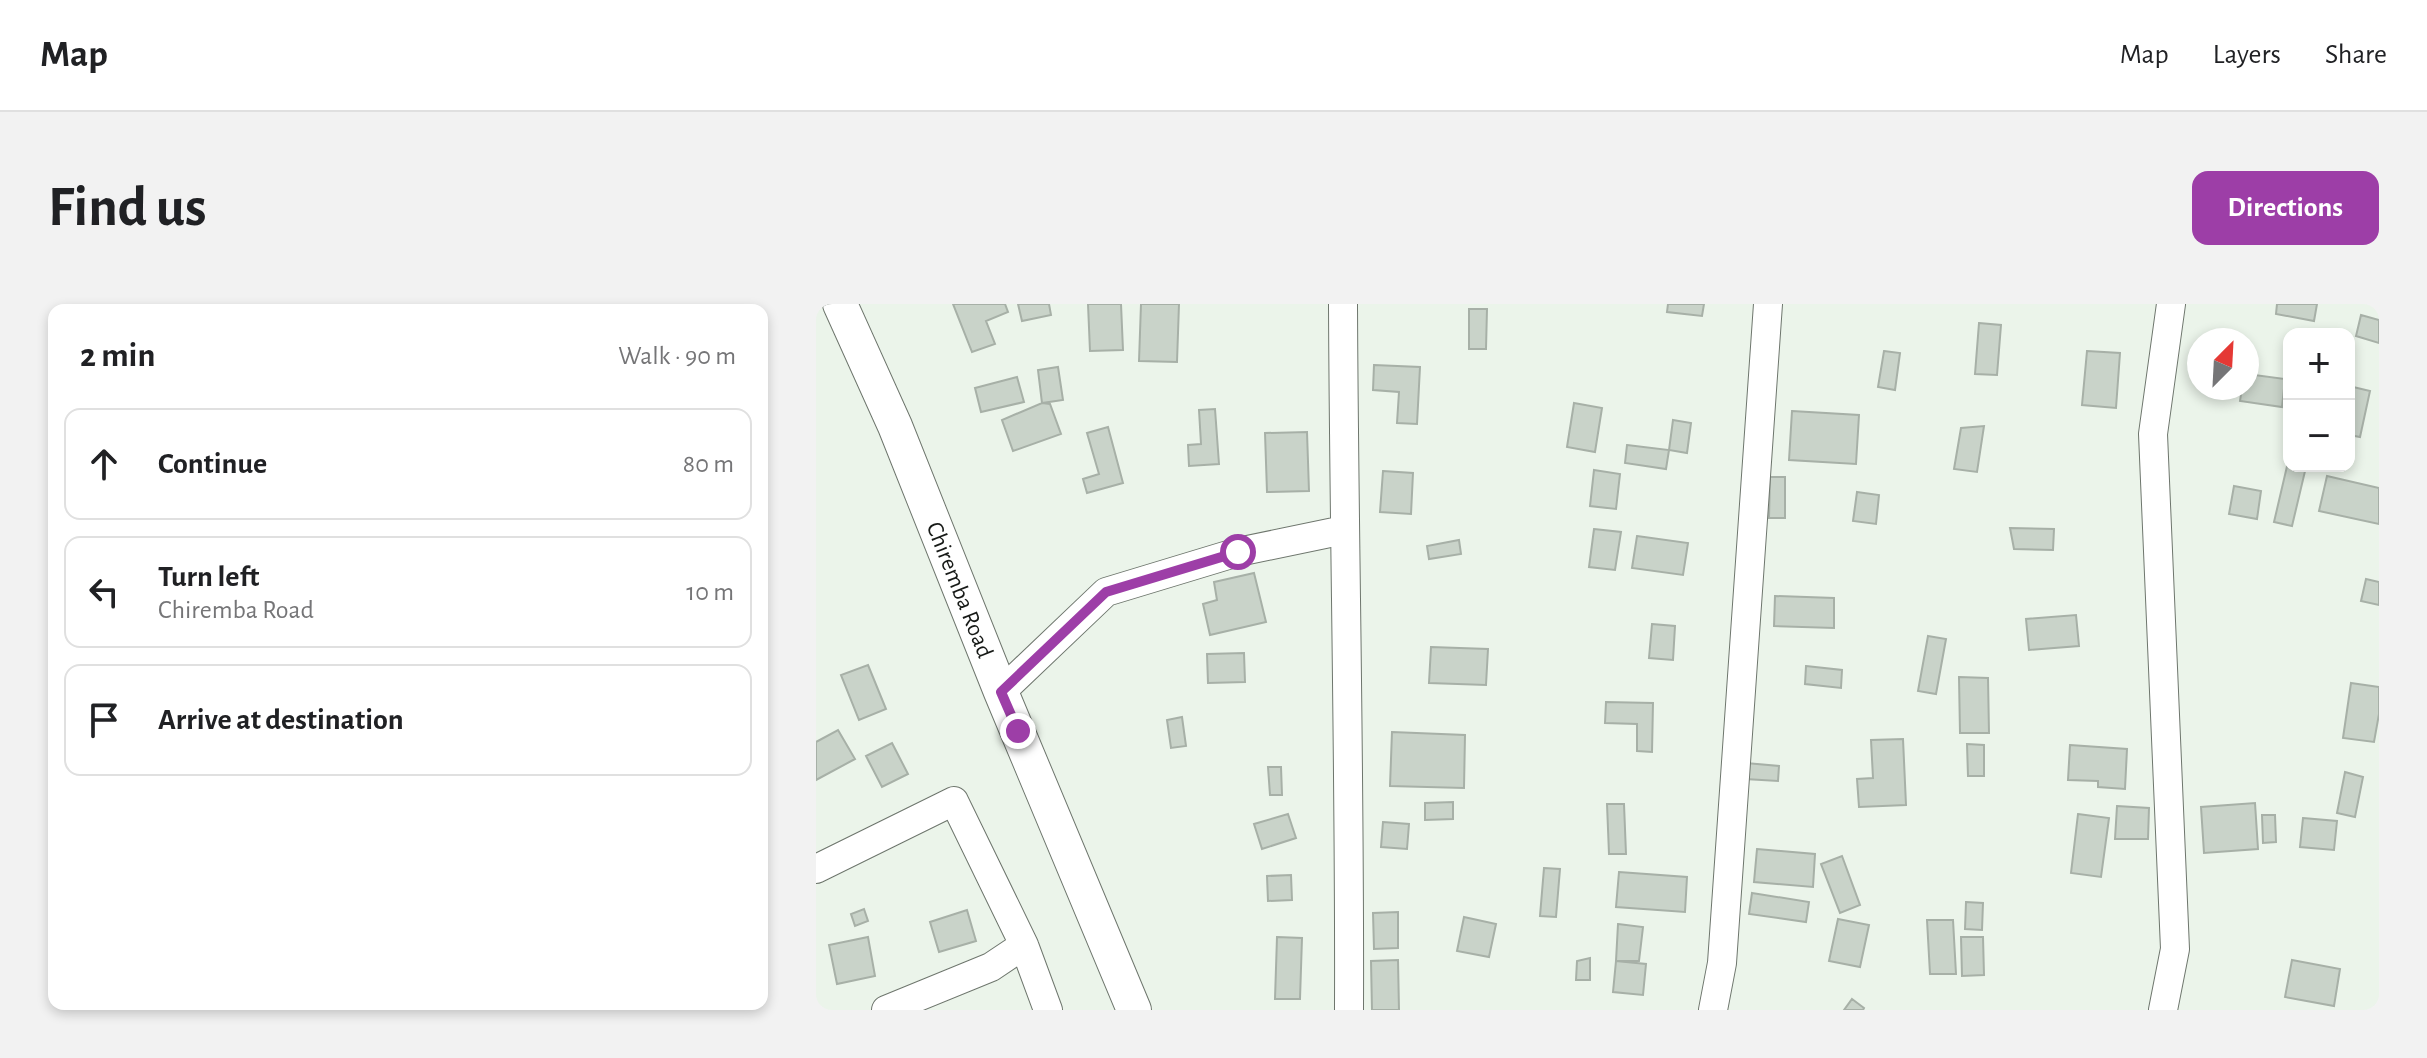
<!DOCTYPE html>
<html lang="en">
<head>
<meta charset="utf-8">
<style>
	:root { --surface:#fff; --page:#f2f2f2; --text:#202124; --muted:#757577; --line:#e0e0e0; --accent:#9d3ea7 }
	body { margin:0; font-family:"Alegreya Sans",sans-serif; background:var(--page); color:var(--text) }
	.controls { position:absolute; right:24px; top:24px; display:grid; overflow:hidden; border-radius:16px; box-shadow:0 4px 12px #0003 }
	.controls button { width:72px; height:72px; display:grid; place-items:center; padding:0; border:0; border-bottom:2px solid var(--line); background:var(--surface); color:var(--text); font:40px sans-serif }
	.compass { position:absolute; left:1371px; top:24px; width:72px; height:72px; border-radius:50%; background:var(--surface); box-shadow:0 4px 12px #0003; rotate:24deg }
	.stop { position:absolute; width:24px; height:24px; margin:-18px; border:6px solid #9d3ea7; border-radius:50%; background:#fff }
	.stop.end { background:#9d3ea7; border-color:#fff; box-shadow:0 2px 8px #0008 }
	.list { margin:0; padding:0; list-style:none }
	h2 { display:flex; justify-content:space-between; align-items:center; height:104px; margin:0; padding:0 32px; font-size:34px }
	h2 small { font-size:26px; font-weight:400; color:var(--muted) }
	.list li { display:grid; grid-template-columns:52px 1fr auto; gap:24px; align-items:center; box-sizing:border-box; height:112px; margin:0 16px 16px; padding:0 16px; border:2px solid var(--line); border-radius:16px }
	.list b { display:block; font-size:30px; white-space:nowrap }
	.list p { margin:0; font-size:26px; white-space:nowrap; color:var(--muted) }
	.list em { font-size:26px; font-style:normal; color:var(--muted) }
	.icon { flex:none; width:44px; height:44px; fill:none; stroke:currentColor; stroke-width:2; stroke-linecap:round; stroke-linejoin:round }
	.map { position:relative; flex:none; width:1563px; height:706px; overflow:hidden; border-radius:16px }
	header { display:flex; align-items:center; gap:48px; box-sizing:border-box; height:112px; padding:0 40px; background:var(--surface); border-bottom:2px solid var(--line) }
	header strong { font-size:38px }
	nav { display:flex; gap:44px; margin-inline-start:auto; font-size:28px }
	.intro { display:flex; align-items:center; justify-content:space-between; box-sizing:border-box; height:192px; padding:0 48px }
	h1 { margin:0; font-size:56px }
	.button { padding:20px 36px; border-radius:16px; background:var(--accent); color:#fff; font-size:28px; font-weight:700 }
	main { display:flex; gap:48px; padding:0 48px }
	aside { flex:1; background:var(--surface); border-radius:16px; box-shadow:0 4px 12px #0003 }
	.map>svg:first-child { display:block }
	.building { fill:#c9d3c9; stroke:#a7b0a7; stroke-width:2 }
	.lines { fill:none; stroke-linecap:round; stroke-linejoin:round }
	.minor-casing { stroke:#6e766d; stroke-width:30 }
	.major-casing { stroke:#6e766d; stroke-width:36 }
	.minor { stroke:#fff; stroke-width:28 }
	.major { stroke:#fff; stroke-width:34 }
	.route { stroke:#9d3ea7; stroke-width:10 }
	.labels { text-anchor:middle; stroke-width:6; stroke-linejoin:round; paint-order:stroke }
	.street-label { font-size:24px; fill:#171a17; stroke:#fdfffd }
</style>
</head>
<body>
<header>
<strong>Map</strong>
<nav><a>Map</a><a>Layers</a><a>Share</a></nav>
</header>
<div class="intro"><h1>Find us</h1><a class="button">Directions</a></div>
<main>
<aside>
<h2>2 min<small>Walk · 90 m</small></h2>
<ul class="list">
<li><svg class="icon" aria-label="ahead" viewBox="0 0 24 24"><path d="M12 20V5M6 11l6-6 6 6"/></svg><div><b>Continue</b></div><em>80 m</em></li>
<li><svg class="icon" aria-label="left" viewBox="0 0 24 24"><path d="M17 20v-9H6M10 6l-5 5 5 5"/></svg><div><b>Turn left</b><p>Chiremba Road</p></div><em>10 m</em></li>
<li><svg class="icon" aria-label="arrive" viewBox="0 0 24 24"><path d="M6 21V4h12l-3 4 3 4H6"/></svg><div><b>Arrive at destination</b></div></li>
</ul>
</aside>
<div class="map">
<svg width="1563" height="706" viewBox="0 0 1563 706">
	<rect width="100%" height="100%" fill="#ebf4ea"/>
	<path class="building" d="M 137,0 L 189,0 L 192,8 L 170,17 L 179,40 L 156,48 Z
		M 202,0 L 233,0 L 235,11 L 206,17 Z
		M 272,0 L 305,0 L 307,46 L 274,47 Z
		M 325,0 L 363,0 L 361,58 L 323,57 Z
		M 852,0 L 888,0 L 886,12 L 851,8 Z
		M 1461,0 L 1501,0 L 1498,17 L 1460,10 Z
		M 653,5 L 671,5 L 670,45 L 653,45 Z
		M 1545,11 L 1563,16 L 1563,39 L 1540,32 Z
		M 1163,19 L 1185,21 L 1181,71 L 1159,70 Z
		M 1068,47 L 1084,49 L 1079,86 L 1062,83 Z
		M 1271,47 L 1304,49 L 1300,104 L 1266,101 Z
		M 558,61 L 604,63 L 601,120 L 581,119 L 583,88 L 557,86 Z
		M 242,63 L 247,96 L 226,99 L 222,66 Z
		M 1431,70 L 1469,75 L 1466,103 L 1424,97 L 1426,84 L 1431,84 Z
		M 201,73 L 208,98 L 165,108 L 159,84 Z
		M 1533,82 L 1554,87 L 1544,133 L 1533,131 Z
		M 226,99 L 234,100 L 245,130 L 197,147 L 186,116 Z
		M 758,99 L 786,104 L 779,148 L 751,143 Z
		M 399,105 L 403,160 L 373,162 L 372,141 L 385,140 L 383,106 Z
		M 976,107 L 1043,111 L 1040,160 L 973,156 Z
		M 857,116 L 875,119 L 871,149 L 853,146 Z
		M 1168,122 L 1161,168 L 1138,165 L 1145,124 Z
		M 292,123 L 307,179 L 271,189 L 267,175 L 283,170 L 271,129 Z
		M 491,128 L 493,187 L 451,188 L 449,129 Z
		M 811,141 L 853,146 L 850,165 L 809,159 Z
		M 1472,158 L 1473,162 L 1490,163 L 1476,222 L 1458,218 Z
		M 778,166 L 804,170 L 800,205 L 774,202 Z
		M 567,167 L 597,169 L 595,210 L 564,208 Z
		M 1511,172 L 1563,184 L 1563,220 L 1503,207 Z
		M 954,173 L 969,173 L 969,214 L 953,214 Z
		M 1418,182 L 1445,187 L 1441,215 L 1413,210 Z
		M 1041,188 L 1063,191 L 1060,220 L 1037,217 Z
		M 1194,224 L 1238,225 L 1237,246 L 1198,245 Z
		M 778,225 L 805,228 L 799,266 L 773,263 Z
		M 821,232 L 872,239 L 867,271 L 816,264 Z
		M 643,236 L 645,250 L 613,255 L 611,242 Z
		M 438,269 L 450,318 L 394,331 L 387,300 L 401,296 L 398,278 Z
		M 1550,275 L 1563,278 L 1563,301 L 1545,297 Z
		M 959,292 L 1018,294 L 1018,324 L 958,322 Z
		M 1260,311 L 1263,342 L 1213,346 L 1210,315 Z
		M 836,320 L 859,322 L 857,356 L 833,354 Z
		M 1112,332 L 1130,335 L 1120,390 L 1102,387 Z
		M 615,343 L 672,345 L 670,381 L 613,379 Z
		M 428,349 L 429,378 L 392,379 L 391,350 Z
		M 52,361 L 70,405 L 43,416 L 25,371 Z
		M 990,362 L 1026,366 L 1025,384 L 989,380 Z
		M 1143,373 L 1172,374 L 1173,429 L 1144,429 Z
		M 1535,379 L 1563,383 L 1563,410 L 1558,438 L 1527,434 Z
		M 790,398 L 837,399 L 836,448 L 821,447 L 821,420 L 789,419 Z
		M 366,413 L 370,442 L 355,444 L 351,416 Z
		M 22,426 L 39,455 L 0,476 L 0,438 Z
		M 576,428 L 649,431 L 648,484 L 574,482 Z
		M 1087,435 L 1090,501 L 1043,503 L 1041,475 L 1057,474 L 1055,436 Z
		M 76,439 L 92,470 L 66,483 L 50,452 Z
		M 1151,440 L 1168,441 L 1168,472 L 1152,472 Z
		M 1254,441 L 1311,445 L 1309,485 L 1282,483 L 1282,477 L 1252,476 Z
		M 930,459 L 963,462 L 962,477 L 929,475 Z
		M 452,463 L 465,463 L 466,491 L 454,491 Z
		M 1529,468 L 1547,473 L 1539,513 L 1521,509 Z
		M 637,498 L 637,515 L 609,516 L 609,499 Z
		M 1439,499 L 1442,545 L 1388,549 L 1385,503 Z
		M 791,500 L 808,500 L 810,550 L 793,550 Z
		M 1301,502 L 1333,504 L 1332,535 L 1299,535 Z
		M 472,510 L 480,534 L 446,545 L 438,520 Z
		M 1262,510 L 1293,514 L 1285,573 L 1255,569 Z
		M 1446,511 L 1459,511 L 1460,538 L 1447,539 Z
		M 1487,514 L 1521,517 L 1518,546 L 1484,543 Z
		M 567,518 L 593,520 L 591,545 L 565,543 Z
		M 941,545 L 999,550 L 997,583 L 938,578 Z
		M 1026,552 L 1044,601 L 1024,609 L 1005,560 Z
		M 728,564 L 744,565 L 740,613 L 724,612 Z
		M 803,568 L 871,573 L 869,608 L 800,603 Z
		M 475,571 L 476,596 L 452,597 L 451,572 Z
		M 936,589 L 993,598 L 990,618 L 933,610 Z
		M 1150,598 L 1167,599 L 1166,626 L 1149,625 Z
		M 48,605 L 52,617 L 39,622 L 35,610 Z
		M 151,606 L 160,637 L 123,648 L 114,618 Z
		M 582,608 L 582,644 L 558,645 L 557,609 Z
		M 648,613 L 680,620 L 673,653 L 641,647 Z
		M 1022,615 L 1053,621 L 1044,663 L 1013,657 Z
		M 1111,616 L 1137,616 L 1140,670 L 1114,670 Z
		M 802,620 L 827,623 L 823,657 L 800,657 Z
		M 52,633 L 59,672 L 21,680 L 13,641 Z
		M 461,633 L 486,634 L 484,695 L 459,695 Z
		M 1145,633 L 1167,633 L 1168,671 L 1146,672 Z
		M 774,654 L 774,676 L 760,676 L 761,657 Z
		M 582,656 L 583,706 L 556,706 L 555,657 Z
		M 1476,656 L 1524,665 L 1518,702 L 1469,693 Z
		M 800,657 L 830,660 L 827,691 L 797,688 Z
		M 1036,695 L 1048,704 L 1047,706 L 1028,706 Z"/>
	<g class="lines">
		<defs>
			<path id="minor" d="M 527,0 C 528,235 534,471 533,706
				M 185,388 L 290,288 L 422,248 L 528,226
				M 0,565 L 138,497 L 208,641 L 232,706
				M 70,706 L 175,663 L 208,641
				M 897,706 L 906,659 L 952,0
				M 1347,706 L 1359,645 L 1337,130 L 1355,0"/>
			<g id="major">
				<path id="s1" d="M 24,0 L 79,122 L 185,388 L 318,706"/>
			</g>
		</defs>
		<use href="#minor" class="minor-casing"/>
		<use href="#major" class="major-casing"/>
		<use href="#minor" class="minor"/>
		<use href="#major" class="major"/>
	</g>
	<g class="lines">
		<path class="route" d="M 202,427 L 185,388 L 290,288 L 422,248"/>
	</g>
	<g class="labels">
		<g class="street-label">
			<text dy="8" stroke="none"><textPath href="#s1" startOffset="310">Chiremba Road</textPath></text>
		</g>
	</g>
</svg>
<div class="controls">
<button>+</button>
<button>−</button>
</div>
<svg class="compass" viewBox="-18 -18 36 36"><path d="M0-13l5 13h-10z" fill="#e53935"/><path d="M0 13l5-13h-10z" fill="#757577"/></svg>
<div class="stop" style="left:422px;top:248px"></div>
<div class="stop end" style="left:202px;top:427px"></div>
</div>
</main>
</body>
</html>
